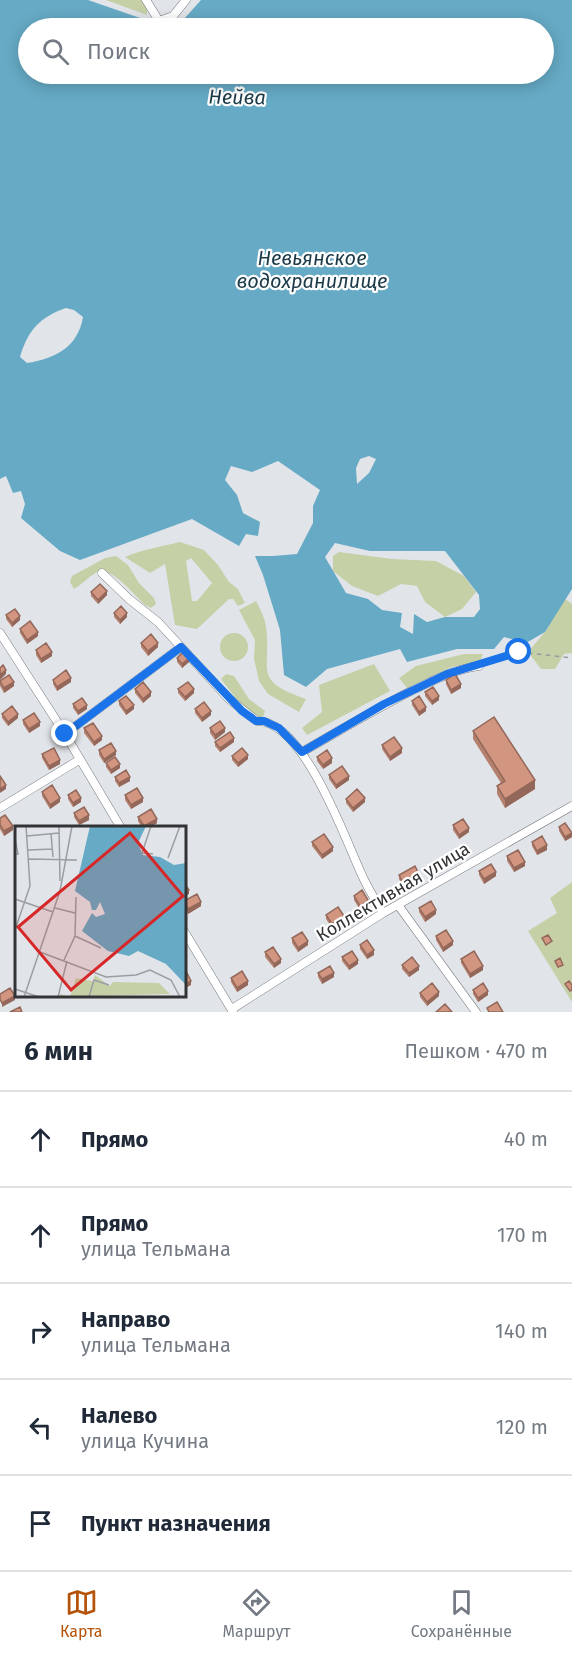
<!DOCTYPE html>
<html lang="ru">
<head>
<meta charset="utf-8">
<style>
	:root { --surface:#fff; --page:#f2f2f3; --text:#1f2937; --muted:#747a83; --line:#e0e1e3; --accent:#b45309 }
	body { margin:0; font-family:"Fira Sans",sans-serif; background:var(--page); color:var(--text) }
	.stop { position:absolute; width:18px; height:18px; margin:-14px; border:4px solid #1a73e8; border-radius:50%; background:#fff }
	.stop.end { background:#1a73e8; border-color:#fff; box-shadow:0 2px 6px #0008 }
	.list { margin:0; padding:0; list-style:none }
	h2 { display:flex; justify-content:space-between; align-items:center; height:78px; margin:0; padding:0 24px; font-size:26px }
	h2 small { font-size:20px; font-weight:400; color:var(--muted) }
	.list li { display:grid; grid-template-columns:39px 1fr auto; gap:18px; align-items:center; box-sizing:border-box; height:96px; padding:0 24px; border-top:2px solid var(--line) }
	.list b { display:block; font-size:22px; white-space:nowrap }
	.list p { margin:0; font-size:20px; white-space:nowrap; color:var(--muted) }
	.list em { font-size:20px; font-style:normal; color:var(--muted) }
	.icon { flex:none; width:33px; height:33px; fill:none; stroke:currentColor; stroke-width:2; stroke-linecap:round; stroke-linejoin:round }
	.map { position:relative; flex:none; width:572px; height:1012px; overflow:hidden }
	.search { position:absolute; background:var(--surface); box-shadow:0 3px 15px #0003; left:18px; right:18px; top:18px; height:66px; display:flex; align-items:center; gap:15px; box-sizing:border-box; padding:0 21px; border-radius:33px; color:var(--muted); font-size:22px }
	.sheet { height:558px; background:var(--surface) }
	nav { display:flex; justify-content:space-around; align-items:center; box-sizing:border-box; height:84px; border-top:2px solid var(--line); background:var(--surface); font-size:16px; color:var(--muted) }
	nav a { display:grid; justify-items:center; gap:3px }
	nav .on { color:var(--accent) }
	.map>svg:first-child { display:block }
	.green { fill:#c5d0a7; fill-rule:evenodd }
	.water { fill:#66aac5; fill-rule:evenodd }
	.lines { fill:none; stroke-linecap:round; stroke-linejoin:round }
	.street-casing { stroke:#76797d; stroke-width:9 }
	.path { stroke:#999c9f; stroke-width:1.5; stroke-dasharray:4.5 4.5; stroke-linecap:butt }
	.street { stroke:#fff; stroke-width:8 }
	.wall { fill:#b5806e }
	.shaded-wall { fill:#93685a }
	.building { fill:#d29580; stroke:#93685a; stroke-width:1.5 }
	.route { stroke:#1a73e8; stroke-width:8 }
	.labels { text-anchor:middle; stroke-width:4.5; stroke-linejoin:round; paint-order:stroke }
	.street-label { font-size:18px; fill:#323335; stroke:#fff }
	.water-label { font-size:20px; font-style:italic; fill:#1b3b48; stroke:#fff }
	.inset-road { fill:none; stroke:#9b9ea1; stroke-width:1.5 }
	.view { fill:#d62828; fill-opacity:0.15; stroke:#d62828; stroke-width:3 }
	.inset-edge { fill:none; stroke:#323335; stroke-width:3 }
</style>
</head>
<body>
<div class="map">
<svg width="572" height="1012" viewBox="0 0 572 1012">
	<rect width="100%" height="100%" fill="#e1e5e9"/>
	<path class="green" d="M 106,0 L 144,0 L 147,4 L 147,15 Z
		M 180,542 L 204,550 L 218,565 L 229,582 L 238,589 L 245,603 L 238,606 L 233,599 L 229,599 L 197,629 L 175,625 L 165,564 L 150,573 L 125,557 C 144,549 160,547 180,542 ZM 191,558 L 212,583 L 197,601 L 192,601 L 186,561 Z
		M 339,552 L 392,559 L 436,561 L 464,576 L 476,592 L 462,609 L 445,617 L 425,602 L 417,586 L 401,584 L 378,596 L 352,586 L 333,571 L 333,556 Z
		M 116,556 L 128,565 L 139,583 L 154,598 L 156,604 L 151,608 L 145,605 C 135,596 111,565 97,572 C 89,576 83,584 74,589 L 70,582 L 72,576 L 105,558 Z
		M 565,599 L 572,604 L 572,653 L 564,654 L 555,669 L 541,669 L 528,652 L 545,632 Z
		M 256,601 C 260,609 265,618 266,627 C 272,671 251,680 306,699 L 299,712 L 268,694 L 259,681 L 254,659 L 255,640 L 239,610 Z
		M220 647a14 14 0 1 1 28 0a14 14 0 1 1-28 0Z
		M 464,654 L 483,654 L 480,661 L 451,667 L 407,688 L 399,678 L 416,666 Z
		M 374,664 L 390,691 L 307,735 L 302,728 L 322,712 L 319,685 Z
		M 226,674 L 234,676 L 249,699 L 265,711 L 262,720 L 240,704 L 221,679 Z
		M 572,882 L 572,1002 L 528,931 L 557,913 L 550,898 Z"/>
	<path class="water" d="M 0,0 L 88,0 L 169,28 L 28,28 L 28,74 L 544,74 L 544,28 L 176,28 L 201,0 L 572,0 L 572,589 L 545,632 L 526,643 L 504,637 L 494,649 L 457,649 L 407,662 L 400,649 L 327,669 L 306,687 L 284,675 L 280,630 L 263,575 L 255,556 L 273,556 L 297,554 L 313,523 L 313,506 L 320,490 L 278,461 L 252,472 L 231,466 L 225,480 L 237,495 L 243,513 L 260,522 L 258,536 L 246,534 L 239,546 L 192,519 L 80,560 L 60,551 L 21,518 L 25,504 L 21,491 L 13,493 L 6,476 L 0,479 ZM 66,308 L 74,310 L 83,317 C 78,347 55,359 27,363 L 20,357 C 28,330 40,317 66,308 ZM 369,456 L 376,459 L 369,473 L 357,484 L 356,468 L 360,459 ZM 335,543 L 370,551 L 445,551 L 479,595 L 480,609 L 474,617 L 445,617 L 427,622 L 414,614 L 413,634 L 400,627 L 402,613 L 382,610 L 368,599 L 346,593 L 325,557 Z"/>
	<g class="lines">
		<defs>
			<path id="street" d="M 146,0 L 159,21 L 173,16 L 186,0
				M 102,573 L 129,599 L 158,622 L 229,699 L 257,721 C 303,720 344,836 361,873 C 367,887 375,900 383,913
				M 0,633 L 65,734 L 121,828
				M 65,734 L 181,647
				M 302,752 C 339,731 375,709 413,690 C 435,680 454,669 479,666
				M 0,808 L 79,760
				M 398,905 L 476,1012
				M 184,931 L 233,1012
				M 232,1009 L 383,913 L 572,806"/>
		</defs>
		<use href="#street" class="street-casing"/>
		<path class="path" d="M 485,664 L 519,652 L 572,658"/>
		<use href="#street" class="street"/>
	</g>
	<path class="wall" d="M 91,592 L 107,595 L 98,604 L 91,596 Z
		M 114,613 L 127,617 L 120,624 L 114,617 Z
		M 6,615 L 20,620 L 12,627 L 6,619 Z
		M 20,629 L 38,636 L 27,644 L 20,633 Z
		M 141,643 L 158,647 L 148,656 L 141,647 Z
		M 36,650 L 52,656 L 41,663 L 36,655 Z
		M 177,658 L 189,662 L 182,668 L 177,662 Z
		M 53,680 L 71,682 L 57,691 L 53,684 Z
		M 446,680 L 461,688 L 451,694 L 446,684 Z
		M 0,681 L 14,686 L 4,693 L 0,686 Z
		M 135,689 L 151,696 L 143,703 L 135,693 Z
		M 178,689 L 194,693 L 185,701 L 178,693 Z
		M 425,692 L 439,700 L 432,705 L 425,696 Z
		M 119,701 L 134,709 L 126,715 L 119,705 Z
		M 412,701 L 426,711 L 419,716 L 412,705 Z
		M 73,704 L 87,709 L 78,715 L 73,708 Z
		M 195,709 L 211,715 L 202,722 L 195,713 Z
		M 2,714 L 18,718 L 8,726 L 2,718 Z
		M 23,720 L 40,726 L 29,733 L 23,724 Z
		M 84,728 L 102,740 L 94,746 L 84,733 Z
		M 210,728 L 225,732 L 215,740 L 210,733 Z
		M 473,731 L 535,789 L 505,808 L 497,794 L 497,786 L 501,783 L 473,739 Z
		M 215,742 L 234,742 L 220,752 L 215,746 Z
		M 382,745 L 402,753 L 390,761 L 382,749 Z
		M 99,750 L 116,755 L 104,763 L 99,755 Z
		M 42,754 L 60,764 L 49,770 L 42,758 Z
		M 232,756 L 248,759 L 238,767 L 232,760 Z
		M 317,757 L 332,763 L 323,769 L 317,761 Z
		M 106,763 L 120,768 L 111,774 L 106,767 Z
		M 329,775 L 349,780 L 336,789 L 329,779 Z
		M 115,777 L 130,781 L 119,787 L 115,781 Z
		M 42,792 L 60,802 L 50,809 L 42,796 Z
		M 68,795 L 81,802 L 73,807 L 68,799 Z
		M 125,795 L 143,802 L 131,809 L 125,800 Z
		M 346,799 L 365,802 L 353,812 L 346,803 Z
		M 74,813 L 89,820 L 79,825 L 74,817 Z
		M 138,817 L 157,823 L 149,828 L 142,828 L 138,821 Z
		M 0,818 L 13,830 L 4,836 L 0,829 Z
		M 453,825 L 469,832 L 459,839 L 453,830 Z
		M 559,827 L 572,837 L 565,841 L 559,831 Z
		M 312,842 L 333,851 L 322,859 L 312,846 Z
		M 532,842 L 547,850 L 537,855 L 532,846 Z
		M 507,856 L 525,866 L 514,872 L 507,861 Z
		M 479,871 L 496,876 L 484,884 L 479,875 Z
		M 399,875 L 421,882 L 405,890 L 399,879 Z
		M 354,896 L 368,905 L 360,910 L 354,900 Z
		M 184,901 L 201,906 L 188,914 L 184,907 Z
		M 419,908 L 436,914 L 425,922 L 419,912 Z
		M 326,915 L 344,920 L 332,928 L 326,919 Z
		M 436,936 L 453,945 L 443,952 L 436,940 Z
		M 292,938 L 308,945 L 298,952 L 292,943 Z
		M 360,945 L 374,955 L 367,959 L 360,949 Z
		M 265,952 L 281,963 L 274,968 L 265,957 Z
		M 342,957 L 358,964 L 349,970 L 342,961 Z
		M 461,959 L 483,970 L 470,978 L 461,963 Z
		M 402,965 L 419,970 L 409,977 L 402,969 Z
		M 318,973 L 334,977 L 322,984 L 318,977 Z
		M 231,978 L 248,985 L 237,992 L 231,982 Z
		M 473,990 L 488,995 L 478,1002 L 473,994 Z
		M 420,993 L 439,996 L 427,1006 L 420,997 Z"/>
	<path class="shaded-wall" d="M 107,591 L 107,595 L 98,604 L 98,600 Z
		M 127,613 L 127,617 L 120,624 L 120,620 Z
		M 20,616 L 20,620 L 12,627 L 12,623 Z
		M 38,632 L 38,636 L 27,644 L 27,640 Z
		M 158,643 L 158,647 L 148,656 L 148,651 Z
		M 52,652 L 52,656 L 41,663 L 41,659 Z
		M 189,658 L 189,662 L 182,668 L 182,664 Z
		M 6,670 L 6,674 L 0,680 L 0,675 Z
		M 71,678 L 71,682 L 57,691 L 57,687 Z
		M 14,682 L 14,686 L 4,693 L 4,688 Z
		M 461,684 L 461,688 L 451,694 L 451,690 Z
		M 194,689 L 194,693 L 185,701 L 185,697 Z
		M 151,692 L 151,696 L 143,703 L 143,699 Z
		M 439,696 L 439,700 L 432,705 L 432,701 Z
		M 87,705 L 87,709 L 78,715 L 78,711 Z
		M 134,705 L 134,709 L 126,715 L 126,711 Z
		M 426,707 L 426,711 L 419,716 L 419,712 Z
		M 211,711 L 211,715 L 202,722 L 202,718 Z
		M 18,714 L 18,718 L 8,726 L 8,722 Z
		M 40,722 L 40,726 L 29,733 L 29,729 Z
		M 225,728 L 225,732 L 215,740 L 215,735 Z
		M 102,736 L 102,740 L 94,746 L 94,742 Z
		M 234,738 L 234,742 L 220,752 L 220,748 Z
		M 402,748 L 402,753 L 390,761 L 390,757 Z
		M 116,751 L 116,755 L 104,763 L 104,759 Z
		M 248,755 L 248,759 L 238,767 L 238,763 Z
		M 332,758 L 332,763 L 323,769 L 323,765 Z
		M 60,760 L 60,764 L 49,770 L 49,766 Z
		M 120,764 L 120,768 L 111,774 L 111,770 Z
		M 349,776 L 349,780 L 336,789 L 336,785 Z
		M 130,777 L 130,781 L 119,787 L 119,783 Z
		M 535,780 L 535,789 L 505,808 L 505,799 Z
		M 6,785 L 6,789 L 0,793 L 0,789 Z
		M 60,798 L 60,802 L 50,809 L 50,805 Z
		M 81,798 L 81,802 L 73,807 L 73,803 Z
		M 143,798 L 143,802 L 131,809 L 131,805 Z
		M 365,798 L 365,802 L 353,812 L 353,808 Z
		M 89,815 L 89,820 L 79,825 L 79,821 Z
		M 157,819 L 157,823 L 149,828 L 144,828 L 144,826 Z
		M 13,826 L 13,830 L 4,836 L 4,831 Z
		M 469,828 L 469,832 L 459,839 L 459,835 Z
		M 572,833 L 572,837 L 565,841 L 565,837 Z
		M 547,845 L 547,850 L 537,855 L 537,851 Z
		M 333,847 L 333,851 L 322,859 L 322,855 Z
		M 525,862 L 525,866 L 514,872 L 514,868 Z
		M 496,872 L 496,876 L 484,884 L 484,879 Z
		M 421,878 L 421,882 L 405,890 L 405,886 Z
		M 189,890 L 189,894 L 184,897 L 184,892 Z
		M 368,900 L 368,905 L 360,910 L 360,906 Z
		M 201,902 L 201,906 L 188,914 L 188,909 Z
		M 436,910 L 436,914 L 425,922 L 425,917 Z
		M 344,916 L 344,920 L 332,928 L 332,924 Z
		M 308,941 L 308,945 L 298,952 L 298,948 Z
		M 453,941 L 453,945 L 443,952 L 443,948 Z
		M 374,950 L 374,955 L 367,959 L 367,955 Z
		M 281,959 L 281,963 L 274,968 L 274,964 Z
		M 358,960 L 358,964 L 349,970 L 349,966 Z
		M 419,966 L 419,970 L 409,977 L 409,973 Z
		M 483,966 L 483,970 L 470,978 L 470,974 Z
		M 334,973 L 334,977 L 322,984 L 322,979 Z
		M 191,981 L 191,985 L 184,989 L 184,985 Z
		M 248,981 L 248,985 L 237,992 L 237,988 Z
		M 488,991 L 488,995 L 478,1002 L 478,998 Z
		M 439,992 L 439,996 L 427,1006 L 427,1002 Z
		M 15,996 L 15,1000 L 2,1007 L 2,1003 Z"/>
	<path class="building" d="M 100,584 L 107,591 L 98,600 L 91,592 Z
		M 121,606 L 127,613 L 120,620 L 114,613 Z
		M 15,609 L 20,616 L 12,623 L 6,615 Z
		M 30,621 L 38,632 L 27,640 L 20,629 Z
		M 151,634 L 158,643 L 148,651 L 141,643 Z
		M 46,643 L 52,652 L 41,659 L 36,650 Z
		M 183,652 L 189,658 L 182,664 L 177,658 Z
		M 3,665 L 6,670 L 0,675 L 0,668 Z
		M 66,670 L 71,678 L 57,687 L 53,680 Z
		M 455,674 L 461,684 L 451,690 L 446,680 Z
		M 9,675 L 14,682 L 4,688 L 0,681 Z
		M 143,682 L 151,692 L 143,699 L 135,689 Z
		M 188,682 L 194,689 L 185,697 L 178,689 Z
		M 433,687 L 439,696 L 432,701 L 425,692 Z
		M 126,696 L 134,705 L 126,711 L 119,701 Z
		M 419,696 L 426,707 L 419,712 L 412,701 Z
		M 82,698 L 87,705 L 78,711 L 73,704 Z
		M 204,702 L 211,711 L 202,718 L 195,709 Z
		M 12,706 L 18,714 L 8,722 L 2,714 Z
		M 34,713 L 40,722 L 29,729 L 23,720 Z
		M 494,717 L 535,780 L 505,799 L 497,786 L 505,781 L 473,731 Z
		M 220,721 L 225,728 L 215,735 L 210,728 Z
		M 93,723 L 102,736 L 94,742 L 84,728 Z
		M 230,732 L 234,738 L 220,748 L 215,742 Z
		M 394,737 L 402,748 L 390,757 L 382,745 Z
		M 111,743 L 116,751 L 104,759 L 99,750 Z
		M 54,748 L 60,760 L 49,766 L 42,754 Z
		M 242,748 L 248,755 L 238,763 L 232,756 Z
		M 327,750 L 332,758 L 323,765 L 317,757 Z
		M 115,757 L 120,764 L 111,770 L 106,763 Z
		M 342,766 L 349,776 L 336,785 L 329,775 Z
		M 126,770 L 130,777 L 119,783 L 115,777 Z
		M 0,776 L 6,785 L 0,789 Z
		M 52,785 L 60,798 L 50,805 L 42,792 Z
		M 137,788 L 143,798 L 131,805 L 125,795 Z
		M 357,789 L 365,798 L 353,808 L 346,799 Z
		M 76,790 L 81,798 L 73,803 L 68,795 Z
		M 84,807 L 89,815 L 79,821 L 74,813 Z
		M 151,809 L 157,819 L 144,826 L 138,817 Z
		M 5,815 L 13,826 L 4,831 L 0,825 L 0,818 Z
		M 463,819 L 469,828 L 459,835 L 453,825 Z
		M 565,823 L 572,833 L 565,837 L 559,827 Z
		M 324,834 L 333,847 L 322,855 L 312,842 Z
		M 542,836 L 547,845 L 537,851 L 532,842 Z
		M 518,850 L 525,862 L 514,868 L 507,856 Z
		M 491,864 L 496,872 L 484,879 L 479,871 Z
		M 415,866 L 421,878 L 405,886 L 399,875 Z
		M 184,883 L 189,890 L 184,892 Z
		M 362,890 L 368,900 L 360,906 L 354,896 Z
		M 197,894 L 201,902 L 188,909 L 184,901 Z
		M 431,901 L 436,910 L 425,917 L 419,908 Z
		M 338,907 L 344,916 L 332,924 L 326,915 Z
		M 446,930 L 453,941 L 443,948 L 436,936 Z
		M 302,932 L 308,941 L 298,948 L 292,938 Z
		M 548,935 L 552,941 L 546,945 L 542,938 Z
		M 367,940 L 374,950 L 367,955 L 360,945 Z
		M 273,947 L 281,959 L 274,964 L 265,952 Z
		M 352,951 L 358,960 L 349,966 L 342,957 Z
		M 474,951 L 483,966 L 470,974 L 461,959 Z
		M 412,957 L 419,966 L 409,973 L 402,965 Z
		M 560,958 L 563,965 L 558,967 L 555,961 Z
		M 330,966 L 334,973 L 322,979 L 318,973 Z
		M 242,971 L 248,981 L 237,988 L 231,978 Z
		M 187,973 L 191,981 L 184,985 L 184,974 Z
		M 569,981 L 572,985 L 572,990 L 570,991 L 565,984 Z
		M 432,983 L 439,992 L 427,1002 L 420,993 Z
		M 483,983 L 488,991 L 478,998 L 473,990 Z
		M 10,988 L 15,996 L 2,1003 L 0,999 L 0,994 Z
		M 497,1002 L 503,1012 L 489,1012 L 487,1008 Z
		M 445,1004 L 452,1012 L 436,1012 Z
		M 20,1007 L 22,1012 L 10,1012 Z"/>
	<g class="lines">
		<path class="route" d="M 65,734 L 181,647 L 242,711 L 256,721 L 264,721 L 279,728 L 302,752 L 384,704 L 447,674 L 519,652"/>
	</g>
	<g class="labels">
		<g class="street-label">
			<text transform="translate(393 892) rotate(-31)" y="6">Коллективная улица</text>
		</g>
		<g class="water-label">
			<text transform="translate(237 97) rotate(1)" y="7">Нейва</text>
			<text x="312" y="265">Невьянское<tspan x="312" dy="23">водохранилище</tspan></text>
		</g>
	</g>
	<g transform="translate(15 826)">
		<rect width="171" height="171" fill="#e1e5e9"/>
		<path d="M 80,149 L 95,160 L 98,156 L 144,157 L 155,168 L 45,171 L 45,168 L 55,171 L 61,152 L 78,155 Z" fill="#c5d0a7"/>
		<path d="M 75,0 L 131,0 L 123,17 L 128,29 L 145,31 L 159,39 L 171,37 L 171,159 L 151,138 L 123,125 L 114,130 L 93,125 L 67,105 L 77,87 L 81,91 L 90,88 L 85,76 L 81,84 L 77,84 L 75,76 L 60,65 Z" fill="#66aac5"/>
		<path class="inset-road" d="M 44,0 L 45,55M 136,0 L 127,27 L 138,28M 36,8 L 38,31M 12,10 L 44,7M 0,13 L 3,28 L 0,28M 13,24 L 38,23M 153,32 L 165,0M 14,33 L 62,34M 0,73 L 38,86M 40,82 L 60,87M 0,104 L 15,60 L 11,0M 60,110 L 86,122M 25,126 L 91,151 L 121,149 L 135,144 L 156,154 L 165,171M 49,134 L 60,110 L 61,71M 0,163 L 24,171M 9,171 L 45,65 L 57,0M 43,171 L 52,135M 74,171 L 79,154 L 94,159"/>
		<path class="view" d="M 115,7 L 168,70 L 56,164 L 3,101 Z"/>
		<rect width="171" height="171" class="inset-edge"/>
	</g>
</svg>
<div class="stop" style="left:519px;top:652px"></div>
<div class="stop end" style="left:65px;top:734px"></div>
<div class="search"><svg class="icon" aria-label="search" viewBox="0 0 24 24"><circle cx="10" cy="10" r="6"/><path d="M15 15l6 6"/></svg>Поиск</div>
</div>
<section class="sheet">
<h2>6 мин<small>Пешком · 470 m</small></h2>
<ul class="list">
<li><svg class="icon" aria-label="ahead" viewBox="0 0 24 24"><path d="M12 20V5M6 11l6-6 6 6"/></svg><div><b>Прямо</b></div><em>40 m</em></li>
<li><svg class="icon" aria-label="ahead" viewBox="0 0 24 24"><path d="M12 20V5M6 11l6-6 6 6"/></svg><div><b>Прямо</b><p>улица Тельмана</p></div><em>170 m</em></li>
<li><svg class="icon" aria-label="right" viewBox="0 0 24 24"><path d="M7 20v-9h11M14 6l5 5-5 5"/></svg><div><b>Направо</b><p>улица Тельмана</p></div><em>140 m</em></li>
<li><svg class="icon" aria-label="left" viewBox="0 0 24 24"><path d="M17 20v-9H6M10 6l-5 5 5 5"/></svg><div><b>Налево</b><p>улица Кучина</p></div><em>120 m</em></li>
<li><svg class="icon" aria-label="arrive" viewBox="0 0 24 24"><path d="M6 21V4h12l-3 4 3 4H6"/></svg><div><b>Пункт назначения</b></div></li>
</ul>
</section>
<nav>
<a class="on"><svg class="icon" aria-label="map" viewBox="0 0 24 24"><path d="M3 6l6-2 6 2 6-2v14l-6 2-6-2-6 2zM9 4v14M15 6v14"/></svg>Карта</a>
<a><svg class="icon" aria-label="directions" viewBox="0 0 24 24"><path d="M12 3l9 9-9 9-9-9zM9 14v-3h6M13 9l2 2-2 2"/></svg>Маршрут</a>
<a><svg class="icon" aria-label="saved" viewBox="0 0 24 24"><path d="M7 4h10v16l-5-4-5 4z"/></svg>Сохранённые</a>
</nav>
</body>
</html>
